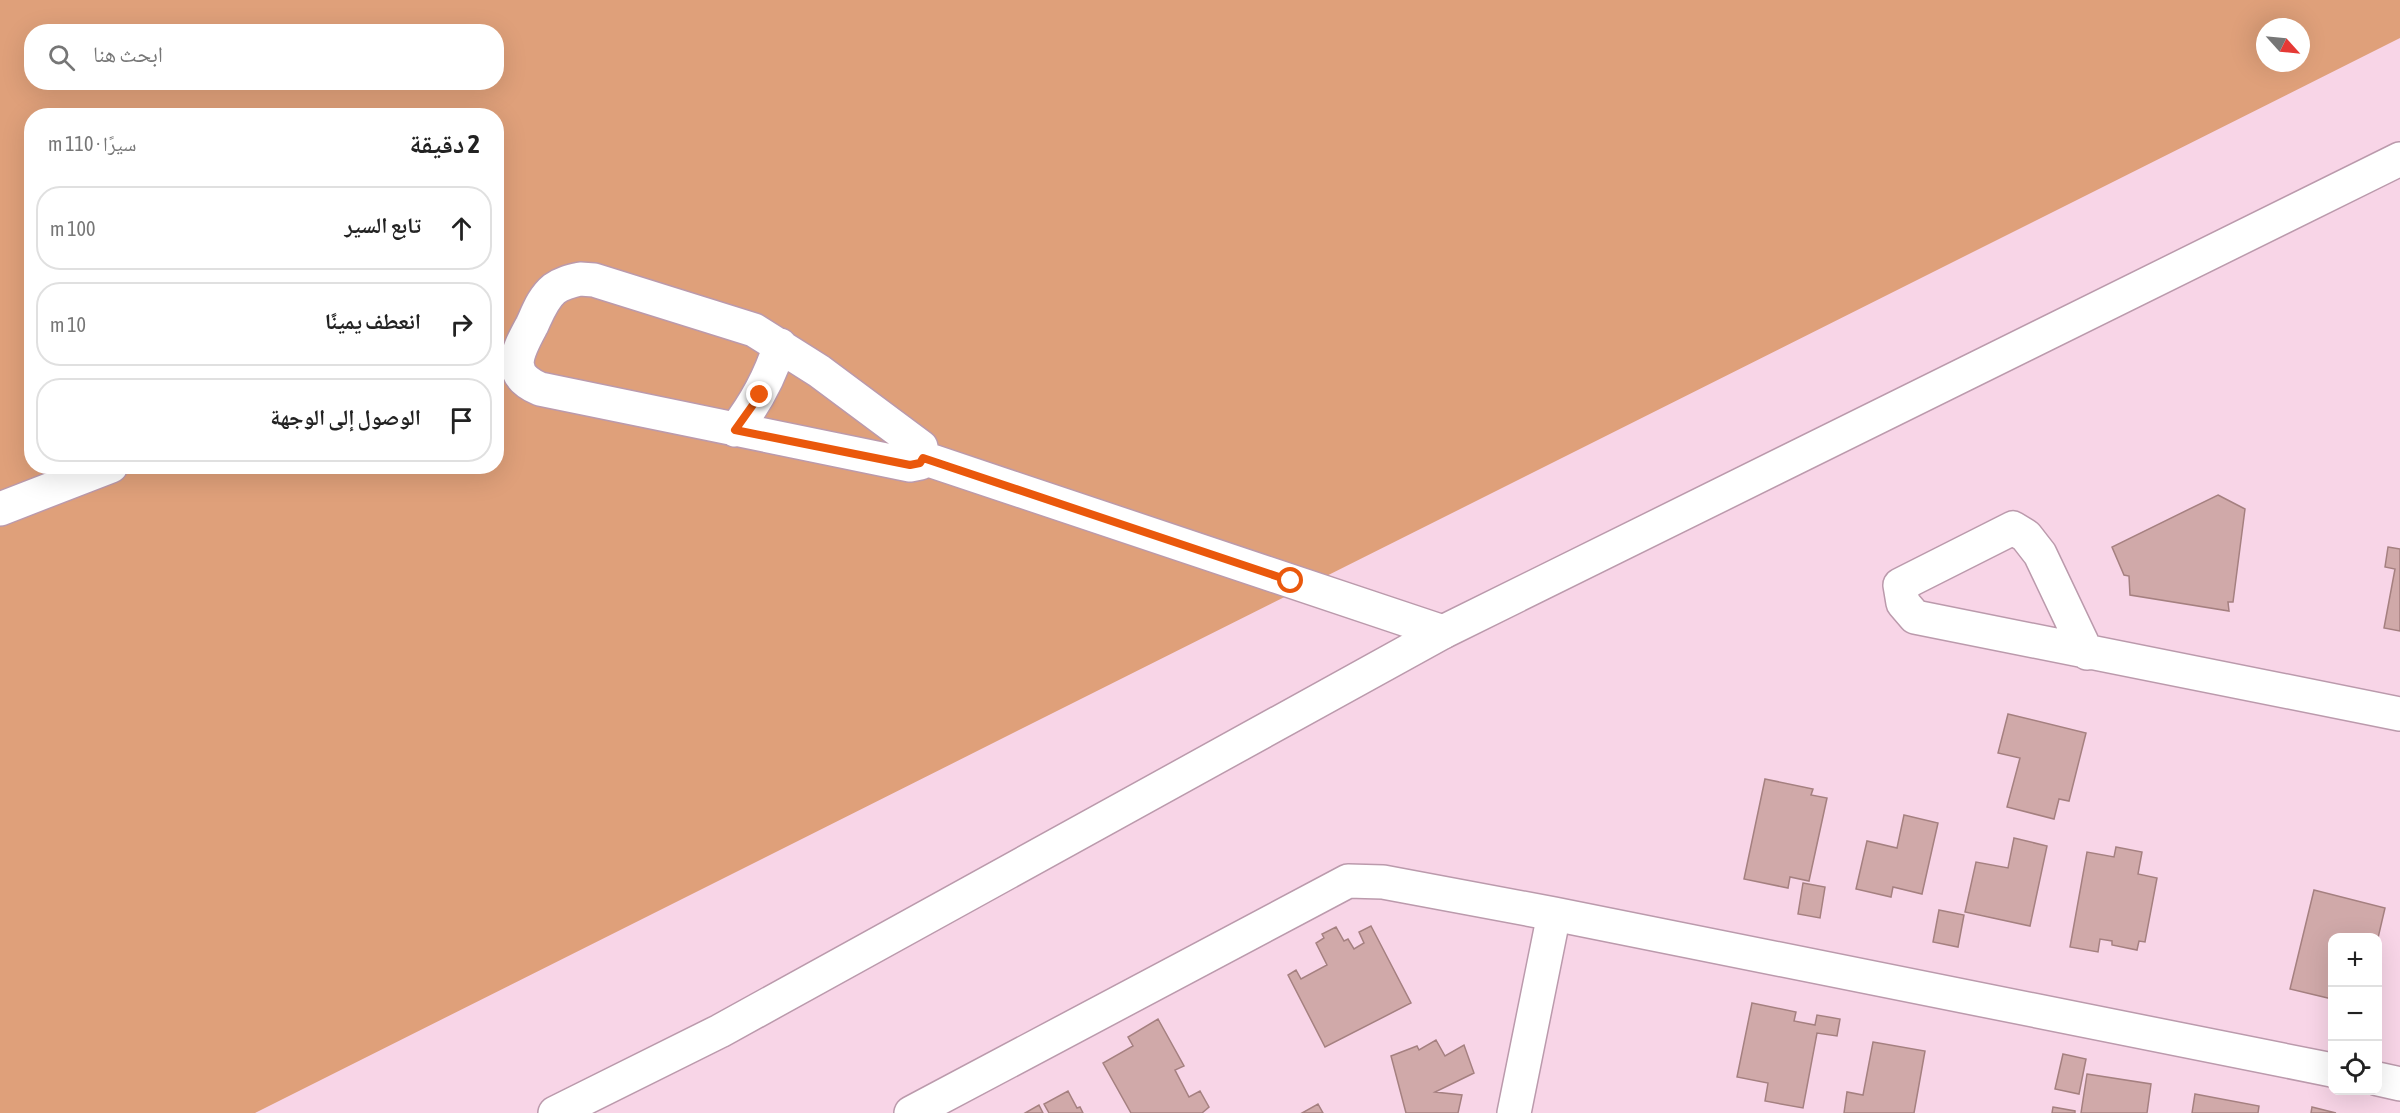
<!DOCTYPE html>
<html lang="ar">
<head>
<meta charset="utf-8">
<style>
	:root { --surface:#fff; --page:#f6f6f6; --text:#222; --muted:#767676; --line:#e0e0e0 }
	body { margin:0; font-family:"Asap Condensed","Noto Naskh Arabic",sans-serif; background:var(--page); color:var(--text); direction:rtl }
	.controls { position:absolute; right:18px; bottom:18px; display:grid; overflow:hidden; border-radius:12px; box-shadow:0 6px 24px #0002 }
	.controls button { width:54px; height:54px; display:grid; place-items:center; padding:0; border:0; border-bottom:2px solid var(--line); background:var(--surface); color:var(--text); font:30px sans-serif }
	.compass { position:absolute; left:2256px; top:18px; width:54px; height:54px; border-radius:50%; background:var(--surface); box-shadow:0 6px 24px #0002; rotate:117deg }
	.stop { position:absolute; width:18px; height:18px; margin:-14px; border:4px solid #ea580c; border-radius:50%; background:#fff }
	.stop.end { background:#ea580c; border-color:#fff; box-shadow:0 2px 6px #0008 }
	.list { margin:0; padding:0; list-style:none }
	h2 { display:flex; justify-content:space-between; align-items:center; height:78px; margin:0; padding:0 24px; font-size:26px }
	h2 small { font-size:20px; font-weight:400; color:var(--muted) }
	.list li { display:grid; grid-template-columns:39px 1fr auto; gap:18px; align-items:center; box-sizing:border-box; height:84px; margin:0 12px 12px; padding:0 12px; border:2px solid var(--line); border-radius:24px }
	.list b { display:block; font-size:22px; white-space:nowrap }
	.list em { font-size:20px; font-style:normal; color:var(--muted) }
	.icon { flex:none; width:33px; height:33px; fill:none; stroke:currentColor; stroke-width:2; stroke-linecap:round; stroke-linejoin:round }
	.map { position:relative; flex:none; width:2400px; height:1113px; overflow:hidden; direction:ltr }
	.search { position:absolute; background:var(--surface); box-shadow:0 6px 24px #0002; left:24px; top:24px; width:480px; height:66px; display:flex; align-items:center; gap:15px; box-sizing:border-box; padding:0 21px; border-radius:24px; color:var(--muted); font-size:22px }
	.panel { position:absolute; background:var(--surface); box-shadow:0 6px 24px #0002; left:24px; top:108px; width:480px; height:366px; border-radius:24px; direction:rtl }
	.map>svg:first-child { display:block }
	.green { fill:#dfa07a; fill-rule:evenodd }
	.building { fill:#d0a9a9; stroke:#a58080; stroke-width:1.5 }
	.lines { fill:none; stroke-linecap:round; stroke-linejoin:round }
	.minor-casing { stroke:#bb9aac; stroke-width:36 }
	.tertiary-casing { stroke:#bb9aac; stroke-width:36 }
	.minor { stroke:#fff; stroke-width:33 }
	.tertiary { stroke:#fff; stroke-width:33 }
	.route { stroke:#ea580c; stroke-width:8 }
</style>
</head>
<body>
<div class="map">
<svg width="2400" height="1113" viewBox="0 0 2400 1113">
	<rect width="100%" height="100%" fill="#f8d5e7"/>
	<path class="green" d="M 0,0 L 2400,0 L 2400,38 L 255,1113 L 0,1113 ZM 2265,27 L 2301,27 L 2301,63 L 2265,63 ZM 32,32 L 496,32 L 496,82 L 32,82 ZM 32,116 L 496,116 L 496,466 L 32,466 Z"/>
	<path class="building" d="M 2218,495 L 2245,509 L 2233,602 L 2228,602 L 2229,611 L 2130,595 L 2129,576 L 2124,575 L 2112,547 Z
		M 2388,547 L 2400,549 L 2400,631 L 2384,628 L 2395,569 L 2385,567 Z
		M 2008,714 L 2086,733 L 2069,801 L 2059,799 L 2054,819 L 2007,807 L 2020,758 L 1998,753 Z
		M 1765,779 L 1813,789 L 1811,795 L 1827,798 L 1809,881 L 1790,877 L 1788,888 L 1744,879 Z
		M 1904,815 L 1938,823 L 1922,894 L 1893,887 L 1891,897 L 1856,889 L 1867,841 L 1897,848 Z
		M 2014,838 L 2047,846 L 2030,926 L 1965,912 L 1976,862 L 2008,868 Z
		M 2116,847 L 2142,852 L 2138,874 L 2157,878 L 2145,942 L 2139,941 L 2137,950 L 2112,945 L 2112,941 L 2100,939 L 2098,952 L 2070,947 L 2087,852 L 2114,857 Z
		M 1803,883 L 1825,887 L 1820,918 L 1798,914 Z
		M 2314,890 L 2385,908 L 2378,938 L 2332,938 L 2332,999 L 2290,989 Z
		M 1939,910 L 1964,915 L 1958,947 L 1933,942 Z
		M 1371,926 L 1411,1003 L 1325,1047 L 1288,975 L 1296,970 L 1301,979 L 1327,965 L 1316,943 L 1324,938 L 1322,934 L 1336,927 L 1344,941 L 1348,939 L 1354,949 L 1364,943 L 1359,932 Z
		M 1752,1003 L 1796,1012 L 1794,1021 L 1815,1025 L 1817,1015 L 1840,1019 L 1837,1036 L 1817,1033 L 1803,1108 L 1765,1101 L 1768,1083 L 1737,1077 Z
		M 1158,1019 L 1184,1066 L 1175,1070 L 1189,1097 L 1200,1091 L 1209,1107 L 1202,1113 L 1131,1113 L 1103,1063 L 1133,1046 L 1128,1037 Z
		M 1436,1040 L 1445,1056 L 1464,1045 L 1474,1073 L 1435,1092 L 1462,1095 L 1458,1113 L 1406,1113 L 1391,1056 L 1417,1046 L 1419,1050 Z
		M 1873,1042 L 1925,1051 L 1914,1113 L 1844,1113 L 1847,1092 L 1863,1095 Z
		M 2063,1054 L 2086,1059 L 2079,1094 L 2055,1089 Z
		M 2087,1074 L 2151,1084 L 2147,1113 L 2081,1113 Z
		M 1068,1091 L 1077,1108 L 1080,1107 L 1083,1113 L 1049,1113 L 1044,1104 Z
		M 2195,1094 L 2259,1106 L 2258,1113 L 2192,1113 Z
		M 1318,1104 L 1323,1113 L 1302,1113 Z
		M 1039,1105 L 1043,1113 L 1025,1113 Z
		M 2053,1107 L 2075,1111 L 2075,1113 L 2052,1113 Z
		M 2312,1107 L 2336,1113 L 2311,1113 Z"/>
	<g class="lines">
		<defs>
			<path id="minor" d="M 580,279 L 594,280 L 754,330 L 819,371 L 917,444 L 921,447 L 923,458 L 920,463 L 910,465 L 540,389 C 504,374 518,351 532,325 C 538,312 543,298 554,289 C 562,283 571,281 580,279 Z
				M 735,430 C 756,403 770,377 780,345
				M 923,458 L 1443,632
				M 0,509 L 111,466
				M 2087,653 L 2040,554 L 2026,536 L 2013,528 L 1900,585 L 1903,603 L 1915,617 L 2400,714
				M 2378,1079 L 2400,1084
				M 911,1113 L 1348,881 L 1383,882 L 1554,914 L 2332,1070
				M 1514,1113 L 1554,914"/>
			<path id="tertiary" d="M 555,1113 L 720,1031 L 1443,632 L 2400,159"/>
		</defs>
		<use href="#minor" class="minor-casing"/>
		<use href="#tertiary" class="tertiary-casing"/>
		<use href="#minor" class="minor"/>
		<use href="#tertiary" class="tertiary"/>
	</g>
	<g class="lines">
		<path class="route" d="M 760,395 L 735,430 L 910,465 L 920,463 L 923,458 L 1291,581"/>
	</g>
</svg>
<div class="controls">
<button>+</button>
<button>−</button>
<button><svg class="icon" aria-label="locate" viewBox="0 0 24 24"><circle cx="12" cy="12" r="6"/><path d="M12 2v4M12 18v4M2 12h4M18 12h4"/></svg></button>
</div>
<svg class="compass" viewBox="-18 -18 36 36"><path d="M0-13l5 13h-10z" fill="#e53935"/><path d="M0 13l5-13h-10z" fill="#767676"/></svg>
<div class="stop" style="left:1291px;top:581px"></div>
<div class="stop end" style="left:760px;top:395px"></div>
<div class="search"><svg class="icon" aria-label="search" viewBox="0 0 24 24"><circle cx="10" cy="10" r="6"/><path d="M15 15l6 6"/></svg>ابحث هنا</div>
<section class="panel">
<h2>2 دقيقة<small>سيرًا · 110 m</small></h2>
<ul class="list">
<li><svg class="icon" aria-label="ahead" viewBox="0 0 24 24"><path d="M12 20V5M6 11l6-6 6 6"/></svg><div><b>تابع السير</b></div><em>100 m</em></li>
<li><svg class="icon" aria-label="right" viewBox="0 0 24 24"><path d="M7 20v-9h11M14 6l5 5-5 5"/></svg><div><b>انعطف يمينًا</b></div><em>10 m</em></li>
<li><svg class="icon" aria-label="arrive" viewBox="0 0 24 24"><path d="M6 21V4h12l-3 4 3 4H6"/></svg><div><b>الوصول إلى الوجهة</b></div></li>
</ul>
</section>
</div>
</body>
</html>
